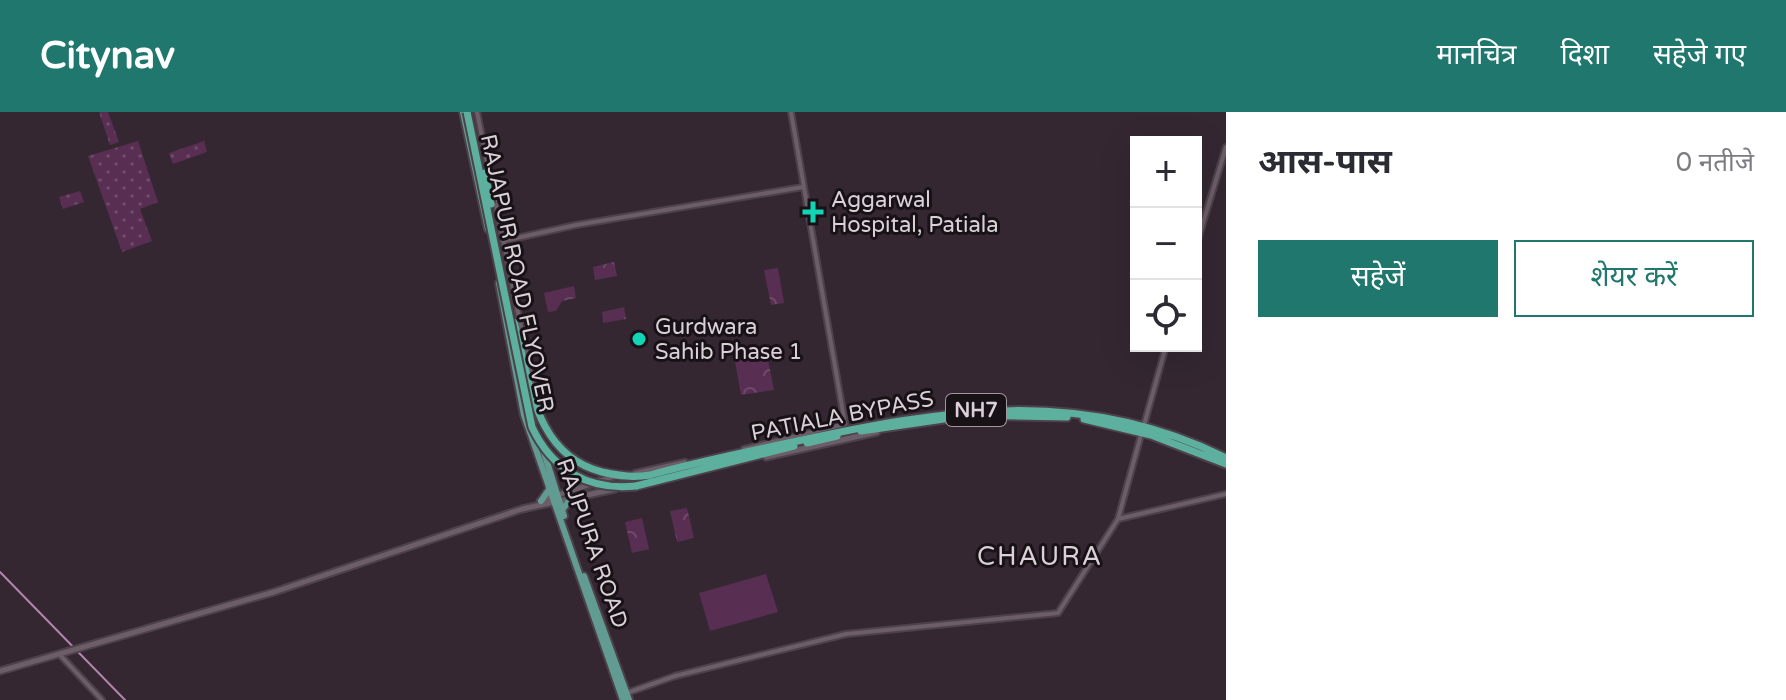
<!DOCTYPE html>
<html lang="hi">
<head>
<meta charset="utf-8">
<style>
	:root { --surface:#fff; --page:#f7f7f7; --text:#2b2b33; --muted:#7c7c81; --line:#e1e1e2; --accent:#1f776d }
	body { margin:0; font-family:"Varela Round","Noto Sans Devanagari",sans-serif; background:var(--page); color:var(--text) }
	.controls { position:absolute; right:24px; top:24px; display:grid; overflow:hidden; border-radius:0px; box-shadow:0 8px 32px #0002 }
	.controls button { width:72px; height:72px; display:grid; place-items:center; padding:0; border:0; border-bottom:2px solid var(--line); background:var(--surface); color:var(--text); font:40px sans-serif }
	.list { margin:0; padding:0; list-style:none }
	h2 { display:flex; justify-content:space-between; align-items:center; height:104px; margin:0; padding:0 32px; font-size:34px }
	h2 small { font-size:26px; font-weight:400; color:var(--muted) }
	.actions { display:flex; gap:16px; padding:24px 32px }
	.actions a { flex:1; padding:18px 0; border:2px solid var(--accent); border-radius:0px; text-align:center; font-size:28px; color:var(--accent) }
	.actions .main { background:var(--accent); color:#fff }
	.icon { flex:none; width:44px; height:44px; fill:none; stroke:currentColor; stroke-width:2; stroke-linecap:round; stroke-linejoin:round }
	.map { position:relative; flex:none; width:1226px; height:588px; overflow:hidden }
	header { display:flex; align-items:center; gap:48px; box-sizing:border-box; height:112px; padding:0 40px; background:var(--accent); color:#fff }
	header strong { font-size:38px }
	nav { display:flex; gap:44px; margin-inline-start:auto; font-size:28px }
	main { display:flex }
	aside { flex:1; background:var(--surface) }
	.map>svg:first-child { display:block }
	.grass { fill:url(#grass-dots) }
	.forest { fill:url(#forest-crowns) }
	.pitch { fill:#582e52 }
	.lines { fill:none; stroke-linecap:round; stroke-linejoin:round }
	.stream { stroke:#b385ab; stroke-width:2 }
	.tertiary-casing { stroke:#4d424b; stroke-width:8 }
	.secondary-casing { stroke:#4d424b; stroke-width:9 }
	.primary-casing { stroke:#4d424b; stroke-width:10 }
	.trunk-casing { stroke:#4d424b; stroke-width:11 }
	.tertiary { stroke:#6c5d69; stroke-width:4 }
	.secondary { stroke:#6c5d69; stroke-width:5 }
	.primary { stroke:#619b91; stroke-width:6 }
	.trunk { stroke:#5eb09e; stroke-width:7 }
	.trunk-bridge-casing { stroke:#4d424b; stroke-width:11; stroke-linecap:butt }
	.trunk-bridge { stroke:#5eb09e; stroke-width:7 }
	.poi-dot { fill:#11d5b4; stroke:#181217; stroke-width:3 }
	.labels { text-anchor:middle; stroke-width:6; stroke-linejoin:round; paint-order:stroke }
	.shield { fill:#181217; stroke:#a0989e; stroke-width:2 }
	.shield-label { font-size:20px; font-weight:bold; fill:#dad1d8 }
	.poi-label { font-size:22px; fill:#dad1d8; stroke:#181217; text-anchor:start }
	.street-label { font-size:22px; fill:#dad1d8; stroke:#181217 }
	.quarter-label { font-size:26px; letter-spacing:2px; fill:#dad1d8; stroke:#181217 }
</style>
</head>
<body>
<header>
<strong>Citynav</strong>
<nav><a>मानचित्र</a><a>दिशा</a><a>सहेजे गए</a></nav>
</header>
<main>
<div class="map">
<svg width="1226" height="588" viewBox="0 0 1226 588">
	<defs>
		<pattern id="grass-dots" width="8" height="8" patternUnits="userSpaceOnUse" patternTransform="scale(2)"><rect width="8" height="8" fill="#582e52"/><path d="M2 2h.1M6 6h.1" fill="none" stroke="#6f4b6a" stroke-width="1.8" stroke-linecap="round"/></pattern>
		<pattern id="forest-crowns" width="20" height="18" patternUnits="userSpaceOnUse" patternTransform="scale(2)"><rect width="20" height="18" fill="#582e52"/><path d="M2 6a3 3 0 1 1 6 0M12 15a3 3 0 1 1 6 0" fill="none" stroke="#6f4b6a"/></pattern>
	</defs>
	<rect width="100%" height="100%" fill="#342732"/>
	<path class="grass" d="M 99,0 L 108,0 L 119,30 L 110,33 Z
		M 138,29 L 158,90 L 140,97 L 152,129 L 122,140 L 88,44 Z
		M 204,29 L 207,40 L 173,52 L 169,41 Z
		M 80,79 L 84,90 L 63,97 L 59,85 Z"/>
	<path class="forest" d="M 614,150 L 617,164 L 595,168 L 593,155 Z
		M 778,156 L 784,191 L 771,193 L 764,158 Z
		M 574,174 L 576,186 L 562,189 L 556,199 L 548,200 L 544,181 Z
		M 624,195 L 626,207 L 603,211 L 602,200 Z
		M 767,243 L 774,278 L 741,283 L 735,249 Z
		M 687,396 L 694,426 L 677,430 L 670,399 Z
		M 642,406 L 649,437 L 632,441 L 625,410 Z"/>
	<path class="pitch" d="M 766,462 L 778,500 L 710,519 L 699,481 Z"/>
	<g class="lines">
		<path class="stream" d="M 0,460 L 125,588"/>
		<defs>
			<path id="tertiary" d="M 477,0 L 534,278
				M 503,129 L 576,113 L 803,75
				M 1196,134 L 1226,35
				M 1144,313 L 1166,234
				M 744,337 L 845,312 L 791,0
				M 635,361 L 685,350
				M 1118,407 L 1141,323
				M 61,544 L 102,588
				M 624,582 L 675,564 L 846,522 L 1058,501 L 1118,407 L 1226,382"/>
			<path id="secondary" d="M 766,345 L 877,320
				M 540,389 L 615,364
				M 0,559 L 274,480 L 522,397 L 615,377"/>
			<path id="primary" d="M 463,0 L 488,117
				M 499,171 L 524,303 L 623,588
				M 542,334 L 564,404
				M 541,389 L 550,376
				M 562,398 L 572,385
				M 584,464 L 629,588"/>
			<path id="trunk" d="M 514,210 C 530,267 533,342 602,360 C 619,364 633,366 650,363 C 697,350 745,340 793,330 C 943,297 1082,274 1226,346
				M 976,303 L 1067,305
				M 1084,307 L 1151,323 L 1226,352
				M 861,319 L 944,307
				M 807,331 L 837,324
				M 636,374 L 794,334"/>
		</defs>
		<use href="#tertiary" class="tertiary-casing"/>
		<use href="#secondary" class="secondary-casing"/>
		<use href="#primary" class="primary-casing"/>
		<use href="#trunk" class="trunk-casing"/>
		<use href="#tertiary" class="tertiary"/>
		<use href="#secondary" class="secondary"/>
		<use href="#primary" class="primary"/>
		<use href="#trunk" class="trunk"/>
		<defs>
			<path id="trunk-bridge" d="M 467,0 L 532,315 C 552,358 589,379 636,374
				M 485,61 L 491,92"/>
		</defs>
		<use href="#trunk-bridge" class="trunk-bridge-casing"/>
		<use href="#trunk-bridge" class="trunk-bridge"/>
	</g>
	<g class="poi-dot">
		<path d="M809 88h8v8h8v8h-8v8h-8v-8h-8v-8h8z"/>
		<circle cx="639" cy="227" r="8"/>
	</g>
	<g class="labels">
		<rect class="shield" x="946" y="282" width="60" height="32" rx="6"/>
		<g class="shield-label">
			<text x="976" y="305">NH7</text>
		</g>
		<g class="poi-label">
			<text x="831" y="95">Aggarwal<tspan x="831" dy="25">Hospital, Patiala</tspan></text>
			<text x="655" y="222">Gurdwara<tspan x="655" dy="25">Sahib Phase 1</tspan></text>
		</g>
		<g class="street-label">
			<text transform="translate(518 161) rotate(78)" y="8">RAJAPUR ROAD FLYOVER</text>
			<text transform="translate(842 303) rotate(-11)" y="8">PATIALA BYPASS</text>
			<text transform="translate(593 431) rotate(71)" y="8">RAJPURA ROAD</text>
		</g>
		<g class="quarter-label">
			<text x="1040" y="453">CHAURA</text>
		</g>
	</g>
</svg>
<div class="controls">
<button>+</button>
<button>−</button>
<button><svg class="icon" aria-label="locate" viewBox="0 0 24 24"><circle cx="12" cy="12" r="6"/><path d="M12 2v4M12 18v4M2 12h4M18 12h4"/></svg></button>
</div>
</div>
<aside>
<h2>आस-पास<small>0 नतीजे</small></h2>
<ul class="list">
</ul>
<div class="actions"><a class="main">सहेजें</a><a>शेयर करें</a></div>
</aside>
</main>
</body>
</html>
